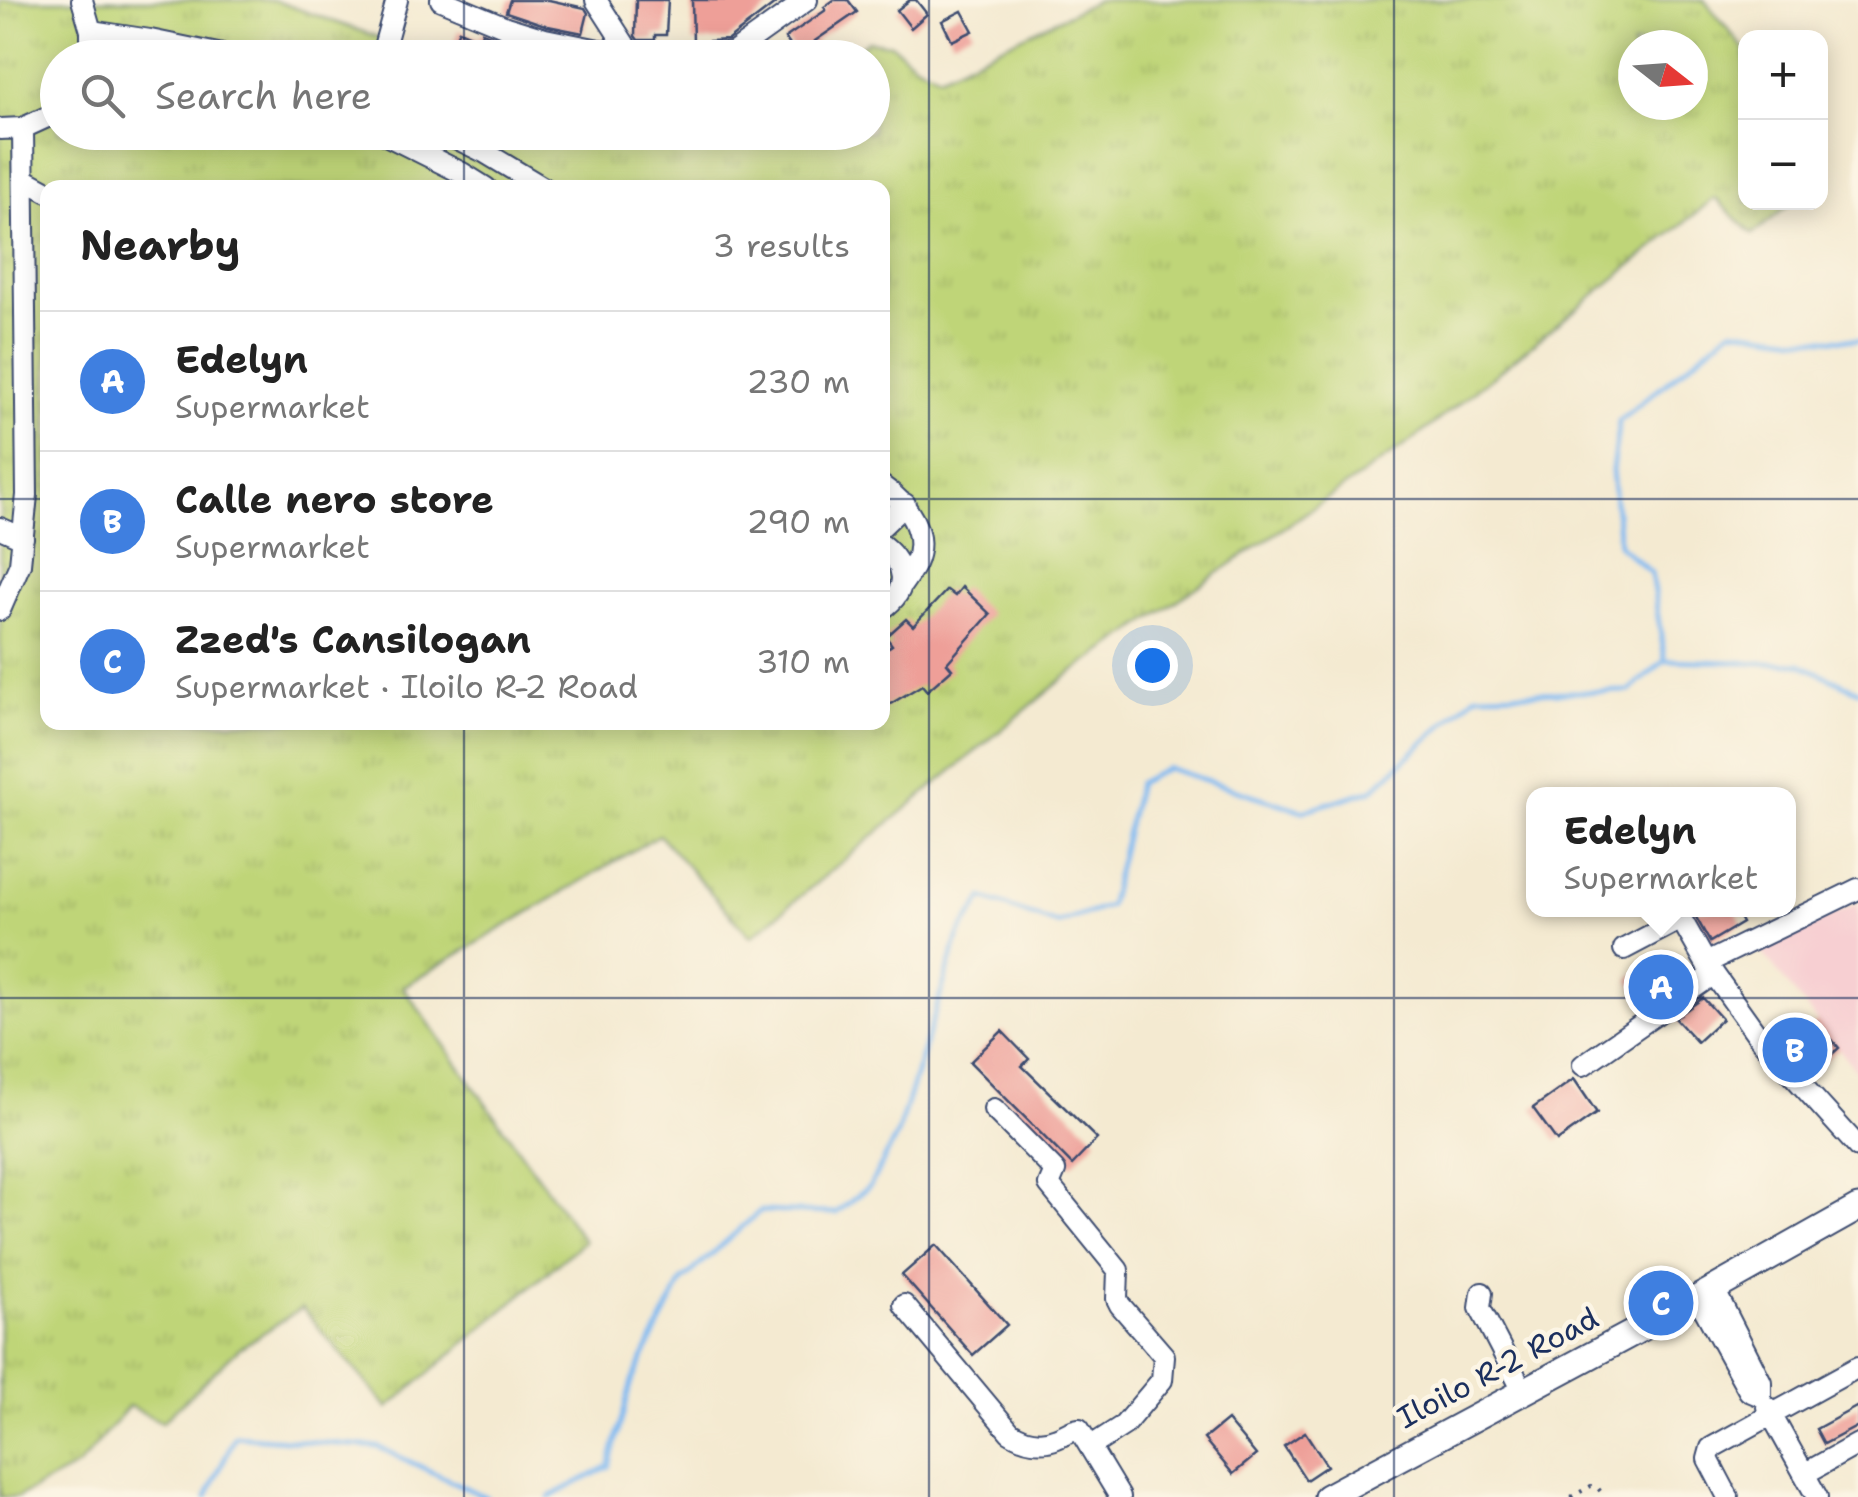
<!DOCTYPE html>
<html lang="en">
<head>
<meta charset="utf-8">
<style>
	:root { --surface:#fff; --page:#f2f2f2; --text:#222; --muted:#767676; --line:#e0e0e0; --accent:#b45309 }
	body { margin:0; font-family:"Shantell Sans",sans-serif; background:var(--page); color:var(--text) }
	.controls { position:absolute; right:30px; top:30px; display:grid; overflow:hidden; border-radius:20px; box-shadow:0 5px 25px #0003 }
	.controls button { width:90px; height:90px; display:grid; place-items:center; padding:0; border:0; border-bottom:2px solid var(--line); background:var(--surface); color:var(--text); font:50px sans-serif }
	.compass { position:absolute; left:1618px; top:30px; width:90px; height:90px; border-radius:50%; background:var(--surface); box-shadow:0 5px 25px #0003; rotate:107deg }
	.you { position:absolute; left:1152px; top:665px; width:35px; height:35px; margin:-25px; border:8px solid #fff; border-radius:50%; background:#1a73e8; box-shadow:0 0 0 15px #1a73e833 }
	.badge { display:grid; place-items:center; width:65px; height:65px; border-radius:50%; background:var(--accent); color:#fff; font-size:32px; font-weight:700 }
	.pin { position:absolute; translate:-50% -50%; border:5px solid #fff; box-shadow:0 2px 10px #0006 }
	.popup { position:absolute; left:1526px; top:787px; width:270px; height:130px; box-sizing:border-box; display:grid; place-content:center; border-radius:20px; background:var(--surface); filter:drop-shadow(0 2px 8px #0005); font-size:32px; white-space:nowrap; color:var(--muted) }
	.popup b { font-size:38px; color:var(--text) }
	.popup::after { content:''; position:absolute; left:50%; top:100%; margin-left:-20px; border:20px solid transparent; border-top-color:var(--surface) }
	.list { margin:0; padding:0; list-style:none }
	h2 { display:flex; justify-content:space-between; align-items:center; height:130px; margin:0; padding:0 40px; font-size:42px }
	h2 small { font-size:32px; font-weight:400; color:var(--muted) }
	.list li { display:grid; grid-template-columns:65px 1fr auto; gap:30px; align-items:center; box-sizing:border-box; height:140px; padding:0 40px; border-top:2px solid var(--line) }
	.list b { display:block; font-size:38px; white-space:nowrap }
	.list p { margin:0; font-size:32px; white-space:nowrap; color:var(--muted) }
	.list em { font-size:32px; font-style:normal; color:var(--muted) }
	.icon { flex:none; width:55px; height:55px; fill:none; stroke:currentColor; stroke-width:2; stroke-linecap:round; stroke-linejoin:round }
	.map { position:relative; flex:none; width:1858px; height:1497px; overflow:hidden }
	.search { position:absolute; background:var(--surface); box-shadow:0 5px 25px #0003; left:40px; top:40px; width:850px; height:110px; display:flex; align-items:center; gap:25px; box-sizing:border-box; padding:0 35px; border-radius:55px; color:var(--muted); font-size:38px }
	.panel { position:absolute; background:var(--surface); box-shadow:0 5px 25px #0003; left:40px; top:180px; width:850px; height:550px; border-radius:20px }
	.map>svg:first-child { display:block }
	.built { fill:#f7cfd2 }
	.grass { fill:url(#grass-tufts); stroke:#6d826b; stroke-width:2.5; fill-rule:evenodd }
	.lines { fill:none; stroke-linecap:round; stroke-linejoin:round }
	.stream { stroke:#80baf1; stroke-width:5 }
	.building { fill:#ee9f98 }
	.minor-casing { stroke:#3c4b6f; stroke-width:24 }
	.major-casing { stroke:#3c4b6f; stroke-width:29 }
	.path { stroke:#3c4b6f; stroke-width:4; stroke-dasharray:2.5 8; stroke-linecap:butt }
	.minor { stroke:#fff; stroke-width:20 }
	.major { stroke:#fff; stroke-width:25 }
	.grid { fill:none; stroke:#1b2f5e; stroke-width:2.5; stroke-opacity:0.55 }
	.labels { text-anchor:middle; stroke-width:9; stroke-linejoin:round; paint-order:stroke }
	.street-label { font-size:30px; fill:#1b2f5e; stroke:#fcf5e5 }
</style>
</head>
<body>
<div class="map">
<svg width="1858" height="1497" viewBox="0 0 1858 1497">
	<defs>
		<pattern id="grass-tufts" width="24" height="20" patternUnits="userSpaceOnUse" patternTransform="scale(2.5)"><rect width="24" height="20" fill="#bfd578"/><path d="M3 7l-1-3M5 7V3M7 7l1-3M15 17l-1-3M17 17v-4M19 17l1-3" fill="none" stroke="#a4b76a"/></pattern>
	</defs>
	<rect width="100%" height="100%" fill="#fcf5e5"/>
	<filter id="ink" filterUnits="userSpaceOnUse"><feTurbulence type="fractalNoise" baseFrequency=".01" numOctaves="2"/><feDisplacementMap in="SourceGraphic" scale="20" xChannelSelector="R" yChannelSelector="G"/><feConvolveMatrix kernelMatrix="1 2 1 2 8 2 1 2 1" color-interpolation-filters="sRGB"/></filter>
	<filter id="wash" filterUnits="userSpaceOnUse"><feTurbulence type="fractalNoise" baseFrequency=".0048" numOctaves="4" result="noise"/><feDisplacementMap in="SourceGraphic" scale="40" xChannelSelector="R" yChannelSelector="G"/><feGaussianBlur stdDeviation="2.25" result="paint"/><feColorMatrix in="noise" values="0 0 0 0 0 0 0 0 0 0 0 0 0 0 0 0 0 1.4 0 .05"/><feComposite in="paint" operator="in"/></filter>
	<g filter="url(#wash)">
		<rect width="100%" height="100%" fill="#f4ead1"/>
		<path class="built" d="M 1858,903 L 1858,1073 L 1760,950 Z"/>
		<path class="grass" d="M 0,0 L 273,0 L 434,57 L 58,58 L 58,132 L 872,132 L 872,58 L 846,57 L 868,41 L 891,44 L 914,63 L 939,76 L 1098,0 L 1704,0 L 1745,50 L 1746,202 L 1791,203 L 1753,234 L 1715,198 L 1417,437 L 1064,678 L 751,937 L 659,835 L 403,987 L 584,1241 L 388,1408 L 302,1308 L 238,1349 L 162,1422 L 129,1406 L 78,1466 L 18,1497 L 0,1497 ZM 1633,45 L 1693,45 L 1693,105 L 1633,105 ZM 48,188 L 882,188 L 882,722 L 48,722 Z"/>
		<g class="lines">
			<path class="stream" d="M 1665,660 L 1800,664 L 1858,691
				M 207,1497 L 235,1436 L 378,1447 L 486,1497
				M 550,1497 L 609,1466 L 632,1381 L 682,1281 L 760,1211 L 836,1213 L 870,1186 L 897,1135 L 959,935 L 983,898 L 1057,924 L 1109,906 L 1138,783 L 1167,768 L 1303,811 L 1372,790 L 1477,694 L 1630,691 L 1665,660 L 1651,573 L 1619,545 L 1612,470 L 1619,421 L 1732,329 L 1798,338 L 1858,340"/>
		</g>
		<g id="blocks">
			<path class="building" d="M 510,0 L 549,0 L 585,8 L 588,13 L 583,33 L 548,26 L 506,12 Z
				M 636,0 L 668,0 L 666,35 L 655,35 L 655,40 L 638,40 L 635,36 Z
				M 692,0 L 780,0 L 728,40 L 693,42 Z
				M 834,0 L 848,0 L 857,12 L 815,41 L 817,45 L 799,58 L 785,38 L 826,10 L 824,7 Z
				M 910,0 L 916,0 L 927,14 L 911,28 L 897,10 Z
				M 962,11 L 973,31 L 952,41 L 942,21 Z
				M 459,30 L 480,39 L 482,32 L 498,38 L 497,41 L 540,54 L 540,58 L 473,58 L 451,48 Z
				M 962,587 L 990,614 L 947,663 L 952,669 L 927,691 L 922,685 L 882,709 L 882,652 L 892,645 L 886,637 L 906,619 L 913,626 L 947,590 L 955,596 Z
				M 1692,910 L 1735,910 L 1742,923 L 1710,942 Z
				M 1654,962 L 1671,987 L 1646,1004 L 1629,979 Z
				M 1703,998 L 1722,1019 L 1697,1042 L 1675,1018 Z
				M 1817,1022 L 1839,1048 L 1810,1074 L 1787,1048 Z
				M 1002,1031 L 1029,1059 L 1022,1066 L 1097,1139 L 1072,1165 L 970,1062 Z
				M 1574,1079 L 1597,1113 L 1557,1141 L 1533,1108 Z
				M 936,1245 L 1007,1325 L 973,1355 L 902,1275 Z
				M 1858,1406 L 1858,1426 L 1824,1444 L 1816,1429 Z
				M 1227,1420 L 1256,1455 L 1233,1474 L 1204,1439 Z
				M 1305,1432 L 1327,1466 L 1306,1480 L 1284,1446 Z"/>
		</g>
	</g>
	<g filter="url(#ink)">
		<use href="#blocks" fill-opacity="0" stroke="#3c4b6f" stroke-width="2.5"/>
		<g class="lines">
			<defs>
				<path id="minor" d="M 82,0 L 91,31 L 91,58
					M 441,0 L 506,27 L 545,39 L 599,50 L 668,57 L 733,53 L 807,0
					M 596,0 L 630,53
					M 91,31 L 150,40 L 237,58
					M 116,58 L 125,58
					M 381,58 L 397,0
					M 0,129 L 23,128 L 58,112
					M 380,132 L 462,173 L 486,188
					M 443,132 L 484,152 L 544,188
					M 24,179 L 48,192
					M 882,486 C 907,503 929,533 915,564 C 911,572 906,579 901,586
					M 882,526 L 905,504
					M 0,528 L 23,538
					M 882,545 C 907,565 910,590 882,609
					M 0,610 L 20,564 L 27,495 L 23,128
					M 1676,910 L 1706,963 L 1761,1040 L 1858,1147
					M 1624,949 L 1681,919
					M 1706,963 L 1858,889
					M 1583,1065 L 1714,974
					M 994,1109 L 1055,1171 L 1049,1185 L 1118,1270 L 1117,1299 L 1120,1305 L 1164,1356 L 1162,1380 L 1124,1425 L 1090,1447
					M 1482,1293 L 1480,1308 L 1523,1391
					M 1698,1298 L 1749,1391 L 1761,1396 L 1761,1382 L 1714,1289
					M 904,1305 L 1010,1432 C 1024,1441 1041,1445 1057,1438 C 1065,1435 1071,1430 1079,1429 L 1120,1497
					M 1767,1407 L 1817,1497
					M 1804,1474 L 1858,1444
					M 1728,1497 L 1708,1459 L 1711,1448 L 1858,1367"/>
				<path id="major" d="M 1327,1497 L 1698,1298 L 1858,1208"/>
			</defs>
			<use href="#minor" class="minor-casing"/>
			<use href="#major" class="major-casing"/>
			<path class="path" d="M 1571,1497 L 1591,1486 L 1597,1487 L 1605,1497"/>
			<use href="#minor" class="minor"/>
			<use href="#major" class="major"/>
		</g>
	</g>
	<path class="grid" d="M 464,0 L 464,58M 929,0 L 929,1497M 1394,0 L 1394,1497M 464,132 L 464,188M 0,499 L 48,499M 882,499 L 1858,499M 464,722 L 464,1497M 0,998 L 1858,998"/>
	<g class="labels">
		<g class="street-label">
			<text transform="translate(1498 1368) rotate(-28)" y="10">Iloilo R-2 Road</text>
		</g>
	</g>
</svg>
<div class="controls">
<button>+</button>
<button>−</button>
</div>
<svg class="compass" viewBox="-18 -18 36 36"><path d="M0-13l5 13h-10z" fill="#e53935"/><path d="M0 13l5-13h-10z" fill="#767676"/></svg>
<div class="you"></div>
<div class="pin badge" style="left:1661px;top:987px;background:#3f7fe0">A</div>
<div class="popup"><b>Edelyn</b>Supermarket</div>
<div class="pin badge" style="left:1795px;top:1050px;background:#3f7fe0">B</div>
<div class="pin badge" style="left:1661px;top:1303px;background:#3f7fe0">C</div>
<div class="search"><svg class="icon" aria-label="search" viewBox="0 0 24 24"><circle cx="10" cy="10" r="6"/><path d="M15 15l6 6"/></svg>Search here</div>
<section class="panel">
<h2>Nearby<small>3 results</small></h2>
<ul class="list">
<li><span class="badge" style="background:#3f7fe0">A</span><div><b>Edelyn</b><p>Supermarket</p></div><em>230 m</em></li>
<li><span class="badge" style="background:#3f7fe0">B</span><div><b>Calle nero store</b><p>Supermarket</p></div><em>290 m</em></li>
<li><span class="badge" style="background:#3f7fe0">C</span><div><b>Zzed's Cansilogan</b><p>Supermarket · Iloilo R-2 Road</p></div><em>310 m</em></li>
</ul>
</section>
</div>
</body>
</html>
